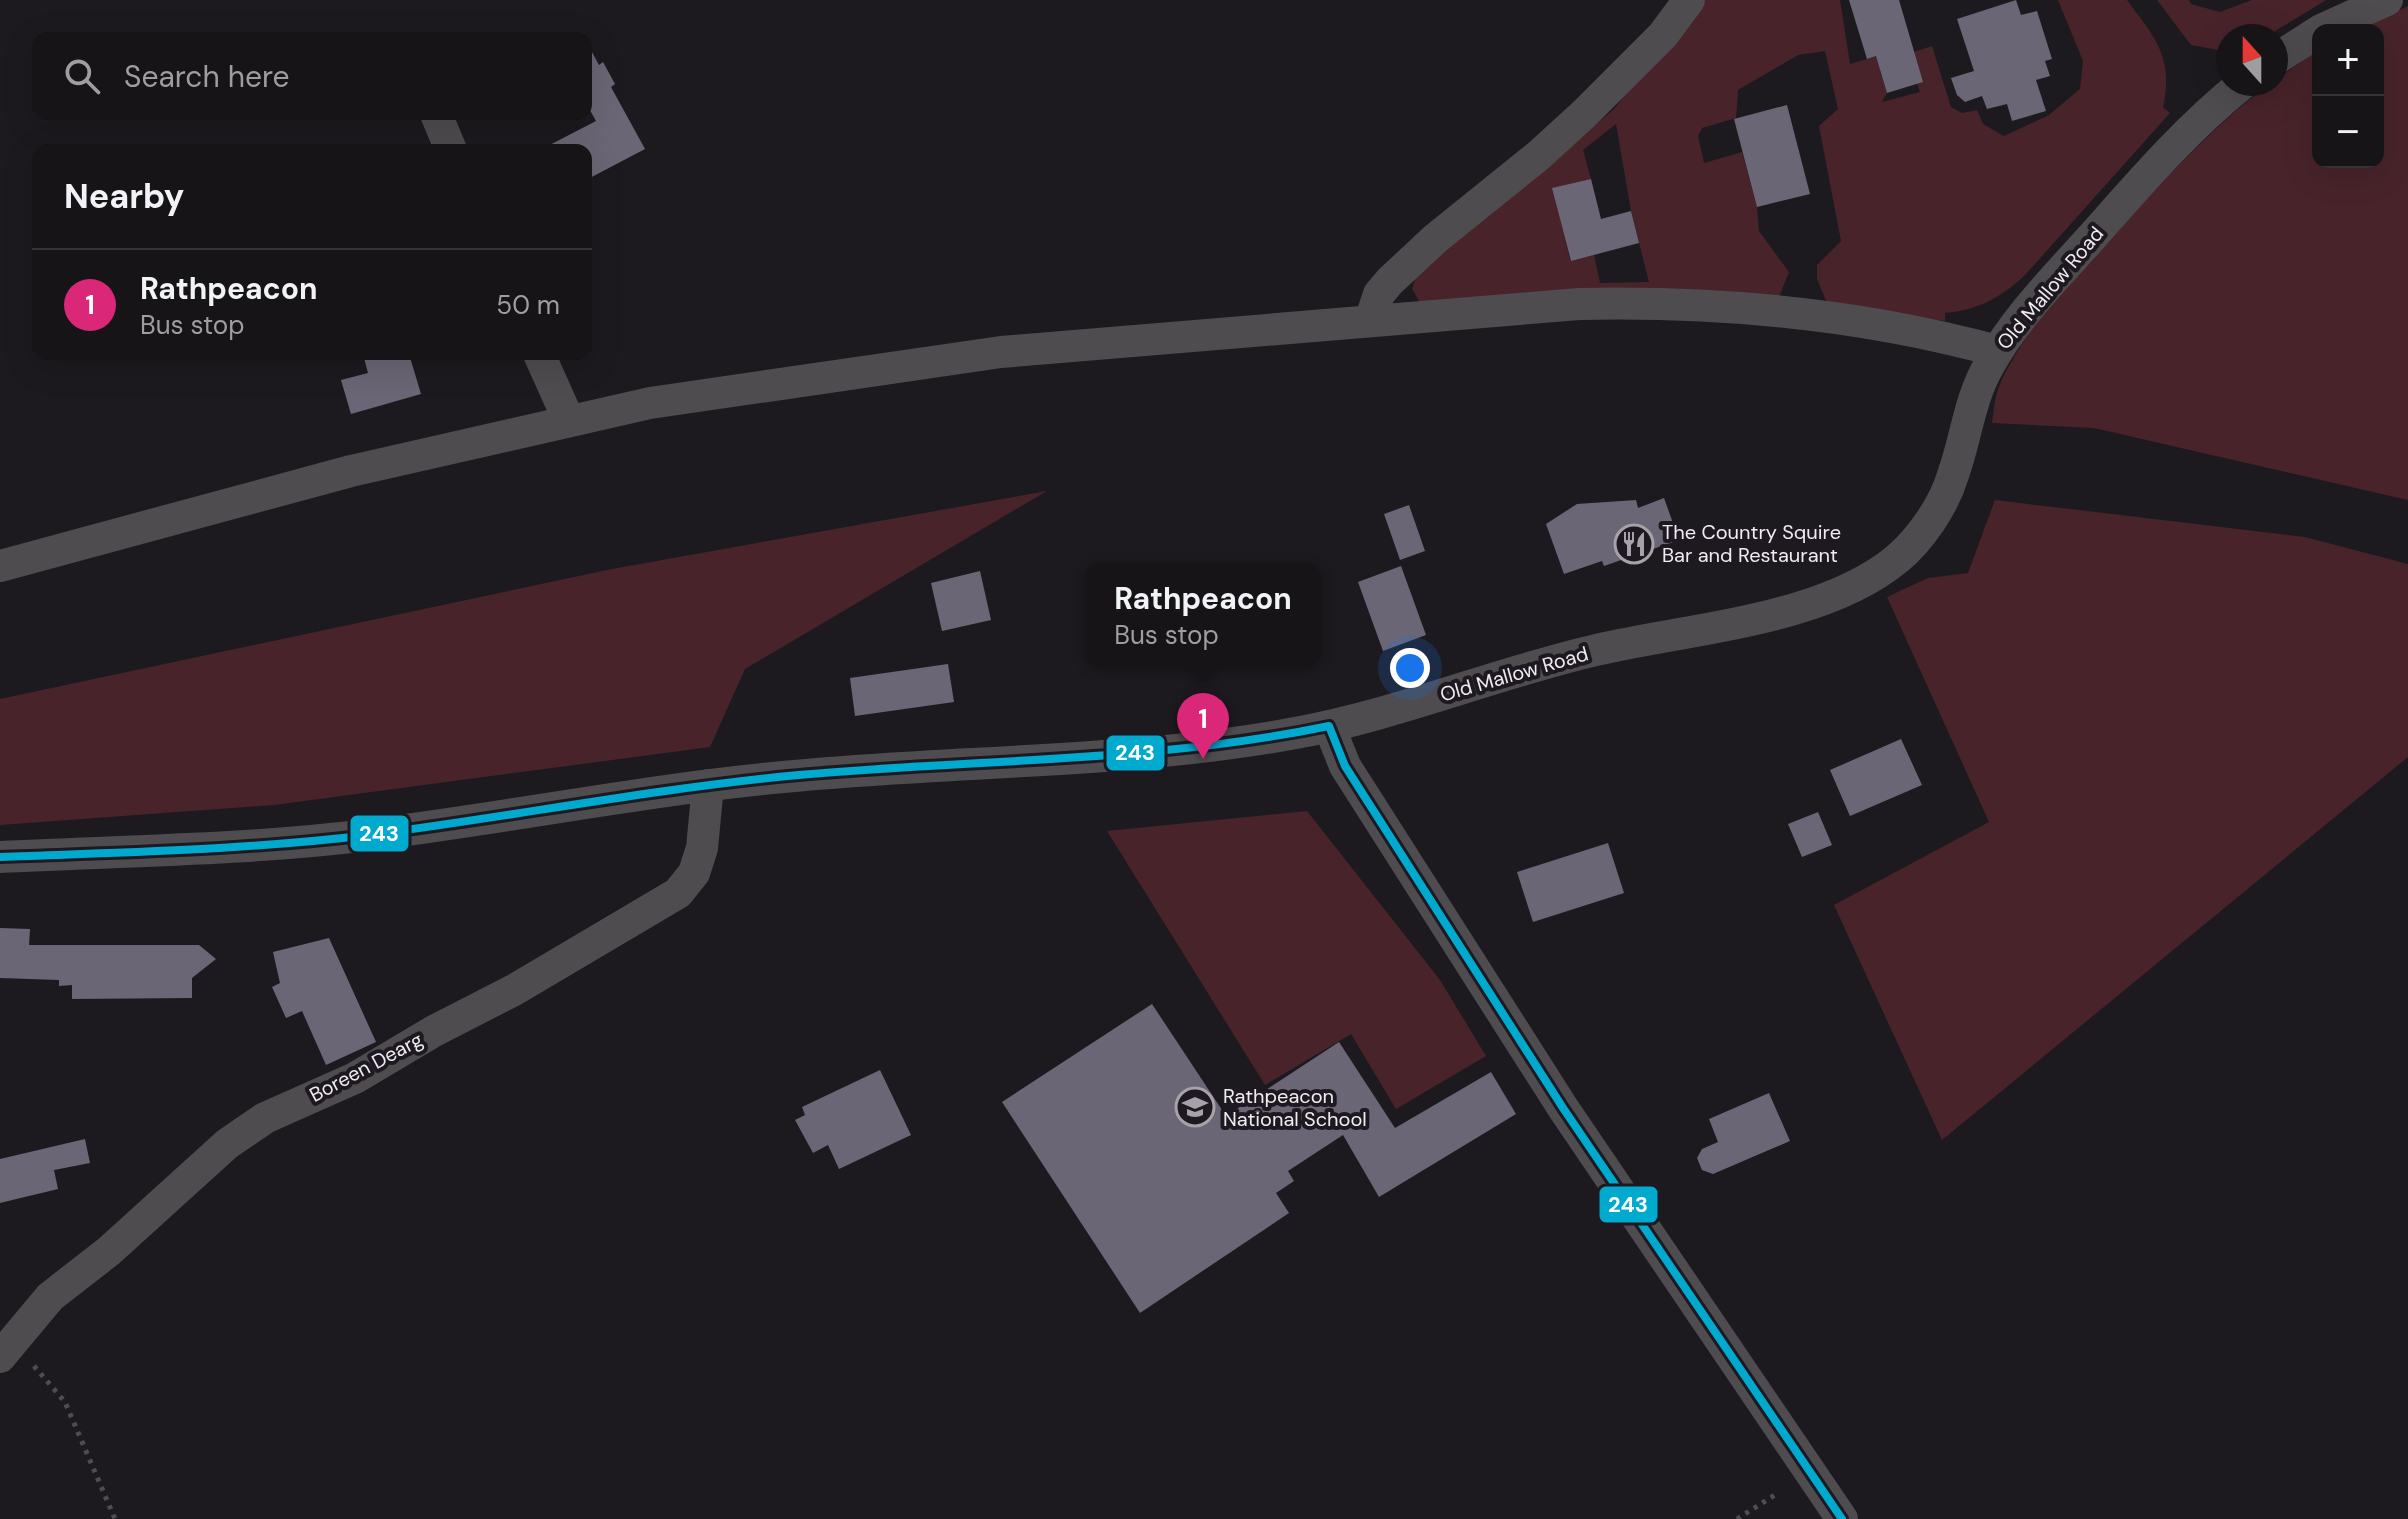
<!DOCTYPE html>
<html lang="en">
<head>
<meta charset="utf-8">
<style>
	:root { --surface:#161417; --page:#232124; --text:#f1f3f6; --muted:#9e9ea1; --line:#353336; --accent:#db2777 }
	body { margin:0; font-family:"DM Sans",sans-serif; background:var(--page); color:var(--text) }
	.controls { position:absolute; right:24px; top:24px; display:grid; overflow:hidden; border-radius:16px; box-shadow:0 8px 32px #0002 }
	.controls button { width:72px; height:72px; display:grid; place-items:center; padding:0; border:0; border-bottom:2px solid var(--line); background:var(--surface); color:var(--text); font:40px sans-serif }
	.compass { position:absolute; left:2216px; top:24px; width:72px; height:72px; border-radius:50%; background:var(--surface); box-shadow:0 8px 32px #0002; rotate:339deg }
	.you { position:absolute; left:1410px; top:668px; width:28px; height:28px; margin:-20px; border:6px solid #fff; border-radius:50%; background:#1a73e8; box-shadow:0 0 0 12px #1a73e833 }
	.badge { display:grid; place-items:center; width:52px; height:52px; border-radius:50%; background:var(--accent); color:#fff; font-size:26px; font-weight:700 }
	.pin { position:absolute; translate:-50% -66px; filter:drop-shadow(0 2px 4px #0008) }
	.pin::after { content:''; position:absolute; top:42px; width:28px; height:24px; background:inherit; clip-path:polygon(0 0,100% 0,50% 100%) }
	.popup { position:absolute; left:1085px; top:563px; width:236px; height:104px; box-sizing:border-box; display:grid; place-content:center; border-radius:16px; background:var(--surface); filter:drop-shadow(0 2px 6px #0005); font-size:26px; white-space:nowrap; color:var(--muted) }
	.popup b { font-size:30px; color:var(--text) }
	.popup::after { content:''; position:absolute; left:50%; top:100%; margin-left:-16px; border:16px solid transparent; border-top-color:var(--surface) }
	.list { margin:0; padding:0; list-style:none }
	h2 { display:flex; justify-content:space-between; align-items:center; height:104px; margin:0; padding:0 32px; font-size:34px }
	h2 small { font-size:26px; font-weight:400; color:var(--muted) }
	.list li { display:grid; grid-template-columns:52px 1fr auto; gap:24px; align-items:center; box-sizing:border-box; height:112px; padding:0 32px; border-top:2px solid var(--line) }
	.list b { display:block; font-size:30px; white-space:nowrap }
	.list p { margin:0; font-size:26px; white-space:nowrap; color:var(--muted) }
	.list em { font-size:26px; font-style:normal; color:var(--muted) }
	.icon { flex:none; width:44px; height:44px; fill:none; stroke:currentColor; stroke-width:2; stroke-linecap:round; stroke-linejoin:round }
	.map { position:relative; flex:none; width:2408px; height:1519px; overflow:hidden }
	.search { position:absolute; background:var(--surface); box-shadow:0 8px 32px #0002; left:32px; top:32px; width:560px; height:88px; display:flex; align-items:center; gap:20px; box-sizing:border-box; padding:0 28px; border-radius:16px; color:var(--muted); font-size:30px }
	.panel { position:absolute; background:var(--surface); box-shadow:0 8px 32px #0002; left:32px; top:144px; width:560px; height:216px; border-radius:16px }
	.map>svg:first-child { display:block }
	.green { fill:#48232a; fill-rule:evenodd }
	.building { fill:#6a6675 }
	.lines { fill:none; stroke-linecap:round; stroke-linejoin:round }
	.path { stroke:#4f4d4f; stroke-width:5; stroke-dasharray:4 6; stroke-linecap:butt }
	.minor { stroke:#4e4c4f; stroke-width:32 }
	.bus-1-casing { stroke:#1e1920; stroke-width:14 }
	.bus-1 { stroke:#00a9ce; stroke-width:8 }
	.labels { text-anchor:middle; stroke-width:8; stroke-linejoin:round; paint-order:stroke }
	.street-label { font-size:20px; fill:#efecf1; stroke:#1e1920 }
	.poi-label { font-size:20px; fill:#efecf1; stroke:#1e1920; text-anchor:start }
	.line-badge { stroke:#1e1920; stroke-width:3 }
	.badge-label { font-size:22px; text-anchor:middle; font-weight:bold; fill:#fff }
</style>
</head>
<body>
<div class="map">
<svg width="2408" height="1519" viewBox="0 0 2408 1519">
	<rect width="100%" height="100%" fill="#1d1a1f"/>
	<path class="green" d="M 1701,0 L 1840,0 L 1850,64 L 1912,46 L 1914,52 L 1932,46 L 1951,107 L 1962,113 L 1977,110 L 1983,124 L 2004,136 L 2049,115 L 2080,89 L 2083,61 L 2058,0 L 2127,0 C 2155,38 2174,57 2163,107 L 2170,113 L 2025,275 C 2002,297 1978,310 1945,313 L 1945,321 L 1828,305 L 1817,279 L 1817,265 L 1841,241 L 1819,126 L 1838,109 L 1825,51 L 1798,55 L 1738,90 L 1736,118 L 1702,128 L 1698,136 L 1704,163 L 1742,152 L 1757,207 L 1759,231 L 1789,272 L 1779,297 L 1422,306 L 1412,289 L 1418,271 L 1488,217 L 1614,109 ZM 1910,61 L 1920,92 L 1882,102 L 1887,93 L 1880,70 ZM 1616,124 L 1631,211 L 1649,282 L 1600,283 L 1594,255 L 1570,260 L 1553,189 L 1591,179 L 1583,150 Z
		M 2157,0 L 2189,0 L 2191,4 L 2220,12 L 2252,0 L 2326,0 L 2267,36 L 2228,36 L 2228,55 L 2224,51 L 2191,45 Z
		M 2408,6 L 2408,500 L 2094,428 L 1992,423 C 1994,411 1994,398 1999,387 C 2006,368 2030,330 2043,314 C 2070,279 2245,86 2276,84 L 2276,80 L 2318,50 L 2318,162 L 2378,162 L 2378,30 L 2358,30 Z
		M 1047,491 L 745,669 L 710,747 L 274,805 L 0,825 L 0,699 L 612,569 Z
		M 1995,500 L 2305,537 L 2408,564 L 2408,757 L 1942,1140 L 1834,905 L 1989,822 L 1887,597 L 1928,578 L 1968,573 Z
		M 1307,811 L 1440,980 L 1486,1056 L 1396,1109 L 1351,1034 L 1265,1085 L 1107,831 Z"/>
	<path class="building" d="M 1849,0 L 1899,0 L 1923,82 L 1887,93 L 1876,56 L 1867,59 Z
		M 2016,0 L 2021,15 L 2037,11 L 2052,59 L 2045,61 L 2050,76 L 2036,80 L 2046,111 L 2012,121 L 2007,104 L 1987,109 L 1982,96 L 1965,102 L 1957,95 L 1951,78 L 1974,71 L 1957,19 Z
		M 586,41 L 599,65 L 603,62 L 615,84 L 611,87 L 645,149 L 586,180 L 586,150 L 540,150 L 596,121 L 586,103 Z
		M 1787,105 L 1810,194 L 1757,207 L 1734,119 Z
		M 1591,179 L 1601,219 L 1631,211 L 1639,243 L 1571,261 L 1552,188 Z
		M 363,354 L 409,354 L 421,394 L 351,414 L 341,380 L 368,373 Z
		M 1664,498 L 1679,540 L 1604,566 L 1602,561 L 1564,574 L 1546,524 L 1577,504 L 1636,500 L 1638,508 Z
		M 1409,505 L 1425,551 L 1400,560 L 1384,514 Z
		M 1401,566 L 1426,635 L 1383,651 L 1358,582 Z
		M 980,571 L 991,620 L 942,631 L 931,583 Z
		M 948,664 L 954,702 L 855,716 L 850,678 Z
		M 1901,739 L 1922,785 L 1850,816 L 1830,770 Z
		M 1818,812 L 1832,845 L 1802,857 L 1788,824 Z
		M 1608,843 L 1624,893 L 1533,922 L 1517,872 Z
		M 0,928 L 30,929 L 29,945 L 199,945 L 216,959 L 192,978 L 192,998 L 72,999 L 72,985 L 59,986 L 59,980 L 0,978 Z
		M 329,938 L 376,1042 L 326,1065 L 302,1011 L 286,1018 L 272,987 L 280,983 L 273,952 Z
		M 1152,1004 L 1226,1116 L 1339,1042 L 1395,1128 L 1491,1072 L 1516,1114 L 1379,1197 L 1343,1135 L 1288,1171 L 1294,1181 L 1276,1193 L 1289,1213 L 1140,1313 L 1002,1102 Z
		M 880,1070 L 911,1135 L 839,1169 L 828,1145 L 813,1153 L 795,1120 L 805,1115 L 802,1107 Z
		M 1769,1093 L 1790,1141 L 1713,1174 L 1702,1170 L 1697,1158 L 1702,1149 L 1718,1142 L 1709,1119 Z
		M 85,1139 L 90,1163 L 54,1170 L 58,1189 L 0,1203 L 0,1159 Z"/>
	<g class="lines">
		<path class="path" d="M 34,1366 L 65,1402 L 115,1519
			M 1737,1519 L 1778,1493"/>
		<path class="minor" d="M 2321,30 L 2387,0
			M 2276,59 L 2318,32
			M 436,114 L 451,150
			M 1370,321 L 1379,294 L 1390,281 L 1435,239 L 1538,156 L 1584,114 L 1663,35 L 1689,0
			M 539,354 L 569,421
			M 0,566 L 351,471 L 650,403 L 1001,352 L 1579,304 C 1720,301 1862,314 1997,351
			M 1329,726 L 1345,766 L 1563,1108 L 1842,1519
			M 0,857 C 123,851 246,850 368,835 C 507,818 644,790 783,777 C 952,760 1123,764 1290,734 C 1394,716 1493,674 1596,650 C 1690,628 1822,621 1897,559 C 1921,539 1944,505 1953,475 C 1966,439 1969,401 1988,367 C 2014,319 2055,278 2091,238 C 2139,184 2186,129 2242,84
			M 0,1357 L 50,1297 L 109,1251 L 227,1144 L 265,1118 L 355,1078 L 434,1031 L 514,990 L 678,893 L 694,873 L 702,848 L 708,785"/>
		<defs>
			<path id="bus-1" d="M 0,857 C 123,852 246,850 369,835 C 509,817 647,790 788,776 C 968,759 1151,763 1329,726 L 1345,766 L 1563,1108 L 1842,1519"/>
		</defs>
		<use href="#bus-1" class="bus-1-casing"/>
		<use href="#bus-1" class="bus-1"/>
	</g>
	<defs>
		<symbol id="restaurant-ring" viewBox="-11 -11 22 22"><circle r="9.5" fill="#1e1920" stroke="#a6a2a8" stroke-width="1.5"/><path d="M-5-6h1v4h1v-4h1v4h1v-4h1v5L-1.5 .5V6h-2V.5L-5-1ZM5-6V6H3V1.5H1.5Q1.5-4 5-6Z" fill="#a6a2a8"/></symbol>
		<symbol id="school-ring" viewBox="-11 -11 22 22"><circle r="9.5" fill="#1e1920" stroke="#a6a2a8" stroke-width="1.5"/><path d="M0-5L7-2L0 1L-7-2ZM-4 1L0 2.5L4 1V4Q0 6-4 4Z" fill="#a6a2a8"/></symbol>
	</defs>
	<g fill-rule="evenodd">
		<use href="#restaurant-ring" x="1612" y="522" width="44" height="44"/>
		<use href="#school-ring" x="1173" y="1085" width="44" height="44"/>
	</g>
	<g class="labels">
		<g class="street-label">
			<text transform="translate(2050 288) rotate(-50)" y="7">Old Mallow Road</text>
			<text transform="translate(1514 674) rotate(-16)" y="7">Old Mallow Road</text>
			<text transform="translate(366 1067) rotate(-28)" y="7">Boreen Dearg</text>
		</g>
		<g class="poi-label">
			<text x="1662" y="539">The Country Squire<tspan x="1662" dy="23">Bar and Restaurant</tspan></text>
			<text x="1223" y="1103">Rathpeacon<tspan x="1223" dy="23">National School</tspan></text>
		</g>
	</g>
	<g class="line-badge">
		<rect x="1105" y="734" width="61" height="38" rx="8" fill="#00a9ce"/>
		<rect x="349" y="814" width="61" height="39" rx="8" fill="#00a9ce"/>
		<rect x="1598" y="1185" width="61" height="39" rx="8" fill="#00a9ce"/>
	</g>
	<g class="badge-label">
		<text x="1135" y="760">243</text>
		<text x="379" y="841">243</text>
		<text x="1628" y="1212">243</text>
	</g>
</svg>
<div class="controls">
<button>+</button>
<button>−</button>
</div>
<svg class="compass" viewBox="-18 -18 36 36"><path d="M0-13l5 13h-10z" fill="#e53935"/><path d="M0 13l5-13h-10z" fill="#9e9ea1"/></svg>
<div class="you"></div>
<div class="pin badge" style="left:1203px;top:759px">1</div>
<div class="popup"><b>Rathpeacon</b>Bus stop</div>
<div class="search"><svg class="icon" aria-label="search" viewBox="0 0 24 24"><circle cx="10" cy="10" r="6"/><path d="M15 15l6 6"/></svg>Search here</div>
<section class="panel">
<h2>Nearby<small></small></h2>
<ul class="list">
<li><span class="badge">1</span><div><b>Rathpeacon</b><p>Bus stop</p></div><em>50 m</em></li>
</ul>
</section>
</div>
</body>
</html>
